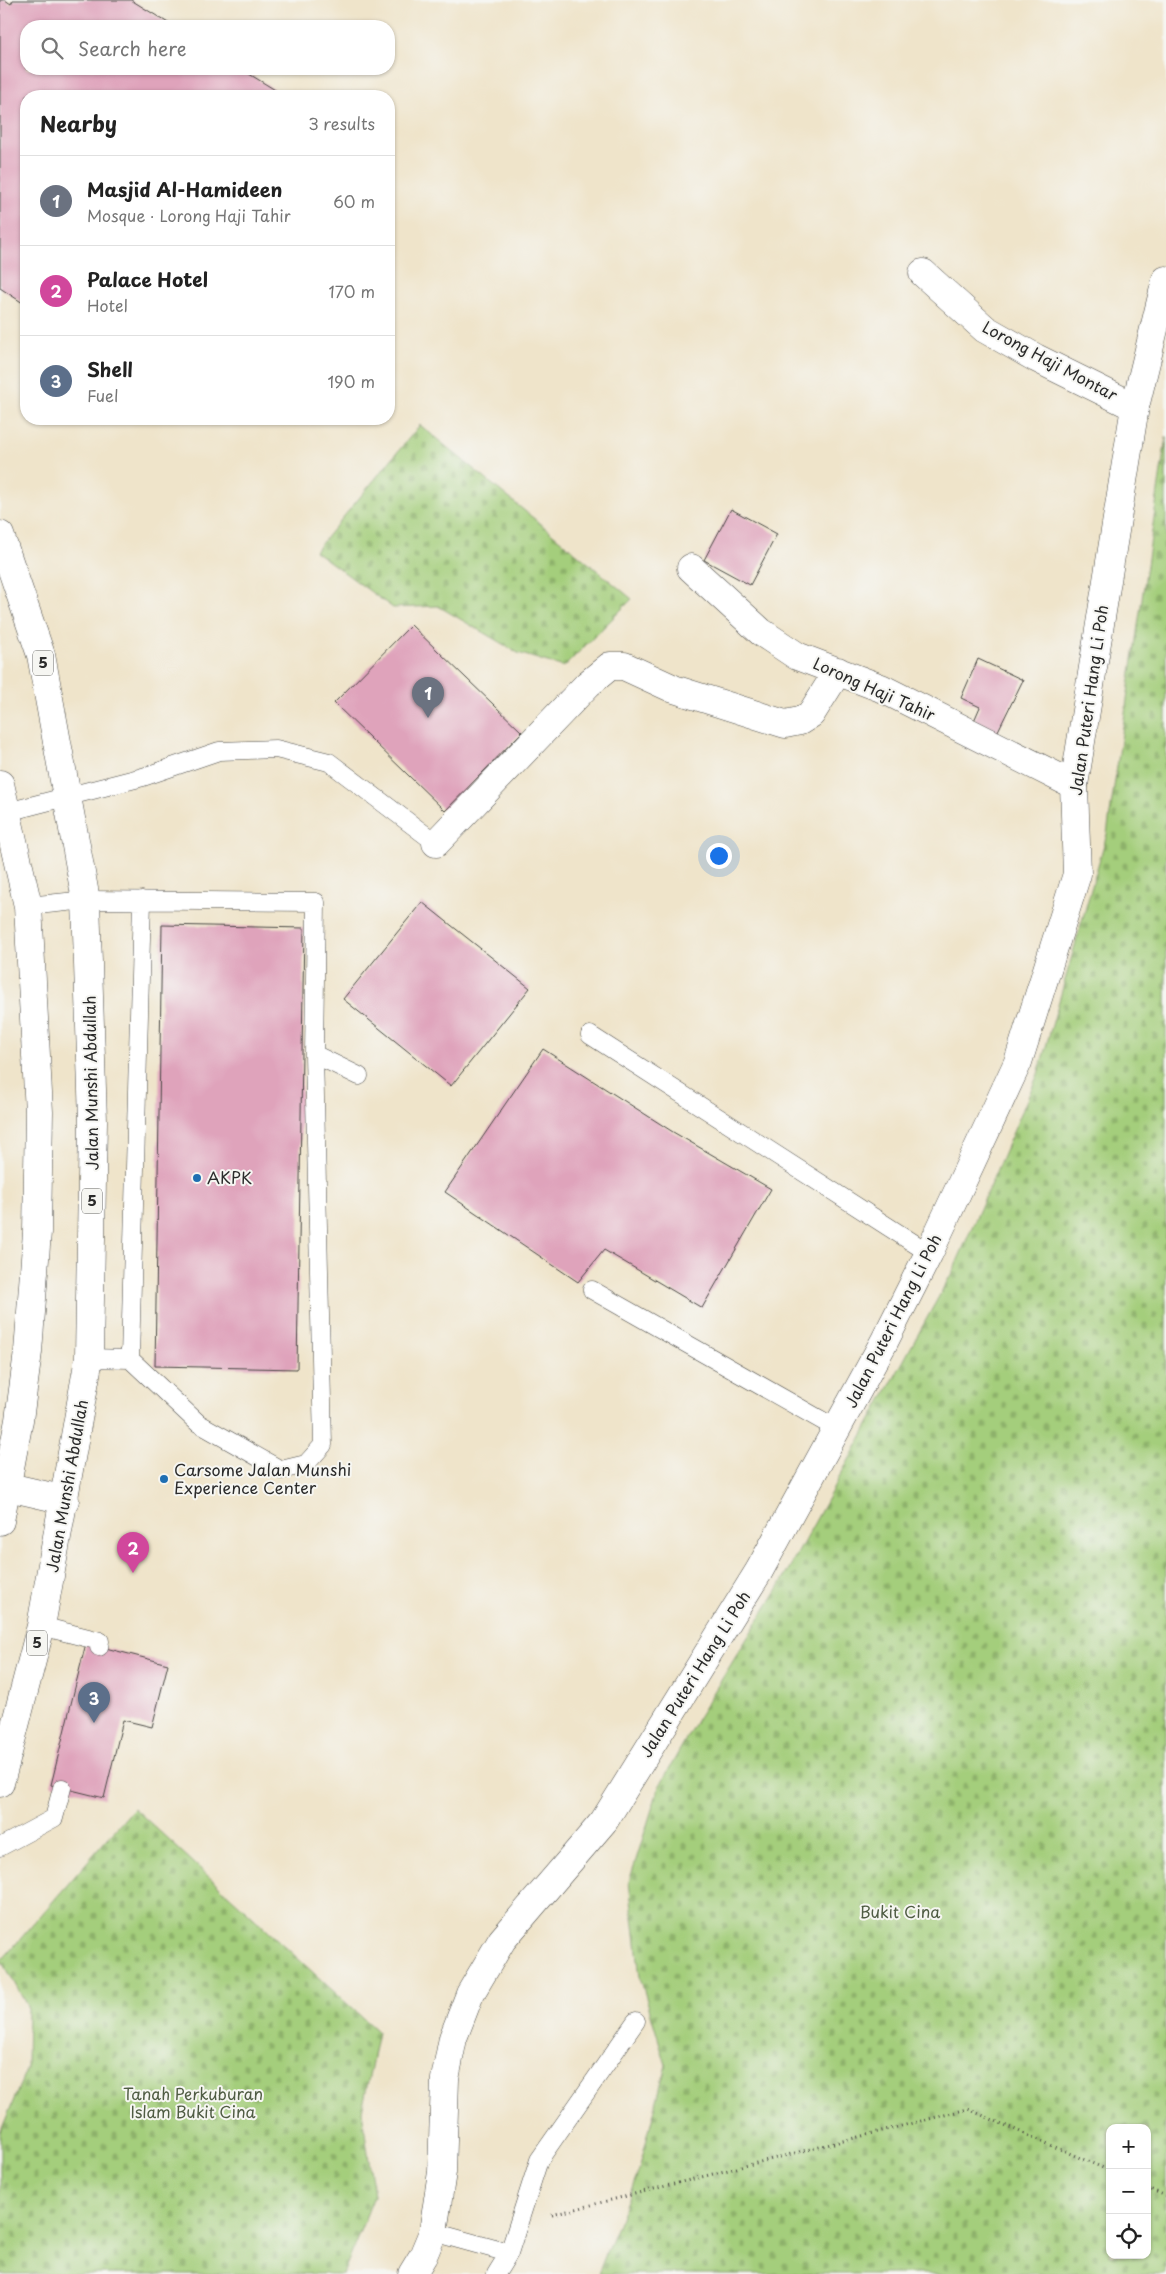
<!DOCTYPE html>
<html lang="en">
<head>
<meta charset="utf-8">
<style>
	:root { --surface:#fff; --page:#f2f2f2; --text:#222; --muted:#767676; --line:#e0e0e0; --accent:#1f6fb2 }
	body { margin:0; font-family:"Playpen Sans",sans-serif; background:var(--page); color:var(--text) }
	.controls { position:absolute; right:15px; bottom:15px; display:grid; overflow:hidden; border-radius:10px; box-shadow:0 1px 4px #0004 }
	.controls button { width:45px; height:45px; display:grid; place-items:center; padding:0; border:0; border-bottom:1px solid var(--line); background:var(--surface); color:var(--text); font:25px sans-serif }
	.you { position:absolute; left:718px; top:855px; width:18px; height:18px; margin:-12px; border:4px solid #fff; border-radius:50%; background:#1a73e8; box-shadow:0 0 0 8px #1a73e833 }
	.badge { display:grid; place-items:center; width:32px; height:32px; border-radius:50%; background:var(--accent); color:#fff; font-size:16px; font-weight:700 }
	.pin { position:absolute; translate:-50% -41px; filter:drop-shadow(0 1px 2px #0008) }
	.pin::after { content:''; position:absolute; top:26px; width:18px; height:15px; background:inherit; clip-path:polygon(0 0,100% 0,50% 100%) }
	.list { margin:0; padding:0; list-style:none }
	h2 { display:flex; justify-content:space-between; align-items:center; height:65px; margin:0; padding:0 20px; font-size:21px }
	h2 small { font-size:16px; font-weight:400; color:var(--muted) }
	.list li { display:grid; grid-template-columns:32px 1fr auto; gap:15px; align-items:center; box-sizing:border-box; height:90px; padding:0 20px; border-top:1px solid var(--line) }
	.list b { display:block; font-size:19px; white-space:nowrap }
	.list p { margin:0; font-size:16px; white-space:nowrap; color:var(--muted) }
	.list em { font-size:16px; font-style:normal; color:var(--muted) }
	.icon { flex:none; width:28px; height:28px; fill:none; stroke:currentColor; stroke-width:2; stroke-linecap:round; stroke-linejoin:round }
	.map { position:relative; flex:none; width:1166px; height:2274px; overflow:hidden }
	.search { position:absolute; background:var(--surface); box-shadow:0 1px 4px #0004; left:20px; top:20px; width:375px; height:55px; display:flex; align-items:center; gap:12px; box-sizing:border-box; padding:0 18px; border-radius:20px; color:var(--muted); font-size:19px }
	.panel { position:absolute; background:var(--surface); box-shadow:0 1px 4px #0004; left:20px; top:90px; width:375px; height:335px; border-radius:20px }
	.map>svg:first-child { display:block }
	.cemetery { fill:url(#cemetery-stones); stroke:#687c53; fill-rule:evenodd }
	.building { fill:#dfa3bb }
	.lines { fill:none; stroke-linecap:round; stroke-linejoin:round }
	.service-casing { stroke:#484743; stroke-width:19 }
	.minor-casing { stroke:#484743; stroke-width:29 }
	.secondary-casing { stroke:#484743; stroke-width:29 }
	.primary-casing { stroke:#484743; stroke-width:29 }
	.path { stroke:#484743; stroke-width:3; stroke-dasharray:1 4; stroke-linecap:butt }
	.service { stroke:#fff; stroke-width:18 }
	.minor { stroke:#fff; stroke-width:28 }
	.secondary { stroke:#fff; stroke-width:28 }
	.primary { stroke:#fff; stroke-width:28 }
	.poi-dot { fill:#1f6fb2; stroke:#f6f6f2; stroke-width:2 }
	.labels { text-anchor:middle; stroke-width:4; stroke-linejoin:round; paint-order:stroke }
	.shield { fill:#f6f6f2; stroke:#686867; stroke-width:1 }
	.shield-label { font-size:15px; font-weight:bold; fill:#2b2b2b }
	.street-label { font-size:16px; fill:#2b2b2b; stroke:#f6f6f2 }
	.poi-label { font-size:16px; fill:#2b2b2b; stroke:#f6f6f2; text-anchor:start }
	.park-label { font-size:16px; fill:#4f5c43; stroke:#f6f6f2 }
</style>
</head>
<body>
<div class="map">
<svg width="1166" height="2274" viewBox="0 0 1166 2274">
	<defs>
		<pattern id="cemetery-stones" width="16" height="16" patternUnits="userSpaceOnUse" patternTransform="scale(1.25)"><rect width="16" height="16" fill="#a4ce7b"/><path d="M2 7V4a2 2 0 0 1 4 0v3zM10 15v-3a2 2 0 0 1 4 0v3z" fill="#8db16a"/></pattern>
	</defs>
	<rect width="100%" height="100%" fill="#f6f6f2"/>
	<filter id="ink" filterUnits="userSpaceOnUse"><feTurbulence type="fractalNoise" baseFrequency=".02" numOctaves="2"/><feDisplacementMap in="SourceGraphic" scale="10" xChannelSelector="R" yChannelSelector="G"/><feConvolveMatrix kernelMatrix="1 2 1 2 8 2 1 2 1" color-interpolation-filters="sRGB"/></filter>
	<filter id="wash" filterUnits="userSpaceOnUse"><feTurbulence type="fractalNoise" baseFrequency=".0096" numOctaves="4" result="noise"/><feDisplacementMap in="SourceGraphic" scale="20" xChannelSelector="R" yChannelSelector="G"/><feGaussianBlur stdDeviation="1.12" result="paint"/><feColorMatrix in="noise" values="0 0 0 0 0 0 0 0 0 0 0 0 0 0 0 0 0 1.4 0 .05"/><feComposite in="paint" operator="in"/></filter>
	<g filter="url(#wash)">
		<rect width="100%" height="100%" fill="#efe4ca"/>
		<path class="cemetery" d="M 420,425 L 632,599 L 564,667 L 518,653 L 438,606 L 393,608 L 315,551 Z
			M 1166,437 L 1166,2274 L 598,2274 L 639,2170 L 666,2065 L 640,1977 L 629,1882 L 659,1787 L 697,1719 L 779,1587 L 954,1269 L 1038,1074 L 1107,834 ZM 1110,2128 L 1147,2128 L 1147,2255 L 1110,2255 Z
			M 134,1808 L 378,2032 L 362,2111 L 374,2196 L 343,2274 L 0,2274 L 0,2133 L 27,2068 L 28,2008 L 2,1960 Z"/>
		<g id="blocks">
			<path class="building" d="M 0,0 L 5,0 L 11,4 L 13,0 L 131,0 L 173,26 L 26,26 L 26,69 L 241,69 L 285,96 L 26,96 L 26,305 L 0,288 Z
				M 731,509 L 777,534 L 750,585 L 704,560 Z
				M 411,625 L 522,732 L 445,811 L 334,703 Z
				M 978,659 L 1023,680 L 996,735 L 973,723 L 980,707 L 961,698 Z
				M 422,902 L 530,988 L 451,1086 L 343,999 Z
				M 162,925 L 304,928 L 297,1369 L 155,1366 Z
				M 543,1049 L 673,1132 L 771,1189 L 702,1308 L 604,1250 L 578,1282 L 445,1192 Z
				M 86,1643 L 168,1664 L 152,1727 L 123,1720 L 104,1798 L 51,1785 Z"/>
		</g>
	</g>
	<g filter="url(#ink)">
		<use href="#blocks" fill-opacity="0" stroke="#484743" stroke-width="1"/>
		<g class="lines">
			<defs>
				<path id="service" d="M 7,812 L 143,777 L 219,751 L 276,749 L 329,762 L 436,843
					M 28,906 L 86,900 L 316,902 L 314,1054 L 323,1445 L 306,1464 L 281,1470 L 198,1423 L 130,1359 L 89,1358
					M 590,1035 L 929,1253
					M 314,1054 L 359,1076
					M 592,1290 L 837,1429
					M 130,1359 L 142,900
					M 41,1626 L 100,1641 L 99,1647
					M 0,1847 L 54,1818 L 62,1788
					M 433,2232 L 509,2253
					M 496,2274 L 509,2253 L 539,2160 L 636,2021"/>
				<path id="minor" d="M 923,273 L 985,329 L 1036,358 L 1135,407
					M 691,568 L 761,632 L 797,656 L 881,688 L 1074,785
					M 436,843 L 588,684 L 610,666 L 624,666 L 674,689 L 785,724 L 800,721 L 811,714 L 838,671
					M 0,1485 L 65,1500"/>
				<path id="secondary" d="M 412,2274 L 423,2256 L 433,2232 L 442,2172 L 445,2079 L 453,2038 L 470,1994 L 502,1940 L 604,1821 L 759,1571 L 884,1342 L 929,1253 L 1018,1062 L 1077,874 L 1074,785 L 1135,407 L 1166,280"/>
				<path id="primary" d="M 0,535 L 41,655 L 86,900 L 93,1121 L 89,1358 L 41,1626 L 0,1783
					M 0,784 L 28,906 L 39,1112 L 37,1232 L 28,1352 L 19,1420 L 0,1521"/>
			</defs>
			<use href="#service" class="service-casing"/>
			<use href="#minor" class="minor-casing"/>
			<use href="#secondary" class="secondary-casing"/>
			<use href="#primary" class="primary-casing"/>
			<path class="path" d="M 1147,2188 L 1166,2196
				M 552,2215 L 968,2109 L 1110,2171"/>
			<use href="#service" class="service"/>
			<use href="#minor" class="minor"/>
			<use href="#secondary" class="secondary"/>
			<use href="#primary" class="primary"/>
		</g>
	</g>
	<g class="poi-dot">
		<circle cx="197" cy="1178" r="5"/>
		<circle cx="164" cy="1479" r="5"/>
	</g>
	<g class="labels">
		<g class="shield">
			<rect x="33" y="650.5" width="20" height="25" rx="4"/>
			<rect x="82" y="1188.5" width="20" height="25" rx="4"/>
			<rect x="27" y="1630.5" width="20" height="25" rx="4"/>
		</g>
		<g class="shield-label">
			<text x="43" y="668">5</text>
			<text x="92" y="1206">5</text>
			<text x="37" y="1648">5</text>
		</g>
		<g class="street-label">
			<text transform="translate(1050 361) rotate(28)" y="6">Lorong Haji Montar</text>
			<text transform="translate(874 689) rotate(24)" y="6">Lorong Haji Tahir</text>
			<text transform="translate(1089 700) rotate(-82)" y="6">Jalan Puteri Hang Li Poh</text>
			<text transform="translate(91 1083) rotate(-91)" y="6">Jalan Munshi Abdullah</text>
			<text transform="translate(893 1321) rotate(-63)" y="6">Jalan Puteri Hang Li Poh</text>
			<text transform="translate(67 1486) rotate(-80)" y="6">Jalan Munshi Abdullah</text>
			<text transform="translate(695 1674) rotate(-58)" y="6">Jalan Puteri Hang Li Poh</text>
		</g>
		<g class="poi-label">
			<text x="207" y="1184">AKPK</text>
			<text x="174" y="1476">Carsome Jalan Munshi<tspan x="174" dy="18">Experience Center</tspan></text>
		</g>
		<g class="park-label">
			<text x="900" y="1918">Bukit Cina</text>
			<text x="193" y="2100">Tanah Perkuburan<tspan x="193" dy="18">Islam Bukit Cina</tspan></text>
		</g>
	</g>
</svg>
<div class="controls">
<button>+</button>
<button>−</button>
<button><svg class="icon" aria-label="locate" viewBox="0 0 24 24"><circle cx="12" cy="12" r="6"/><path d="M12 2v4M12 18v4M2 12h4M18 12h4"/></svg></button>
</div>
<div class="you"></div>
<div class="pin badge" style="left:428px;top:718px;background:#6b7280">1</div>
<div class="pin badge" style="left:133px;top:1573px;background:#d1479c">2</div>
<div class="pin badge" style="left:94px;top:1723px;background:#5c6f8a">3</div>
<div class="search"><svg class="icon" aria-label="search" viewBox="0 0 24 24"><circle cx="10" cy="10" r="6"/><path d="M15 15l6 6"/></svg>Search here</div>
<section class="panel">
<h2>Nearby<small>3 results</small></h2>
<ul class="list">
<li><span class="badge" style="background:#6b7280">1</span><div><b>Masjid Al-Hamideen</b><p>Mosque · Lorong Haji Tahir</p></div><em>60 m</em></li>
<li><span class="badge" style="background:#d1479c">2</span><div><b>Palace Hotel</b><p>Hotel</p></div><em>170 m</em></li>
<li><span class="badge" style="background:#5c6f8a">3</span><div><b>Shell</b><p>Fuel</p></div><em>190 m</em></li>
</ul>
</section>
</div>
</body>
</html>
